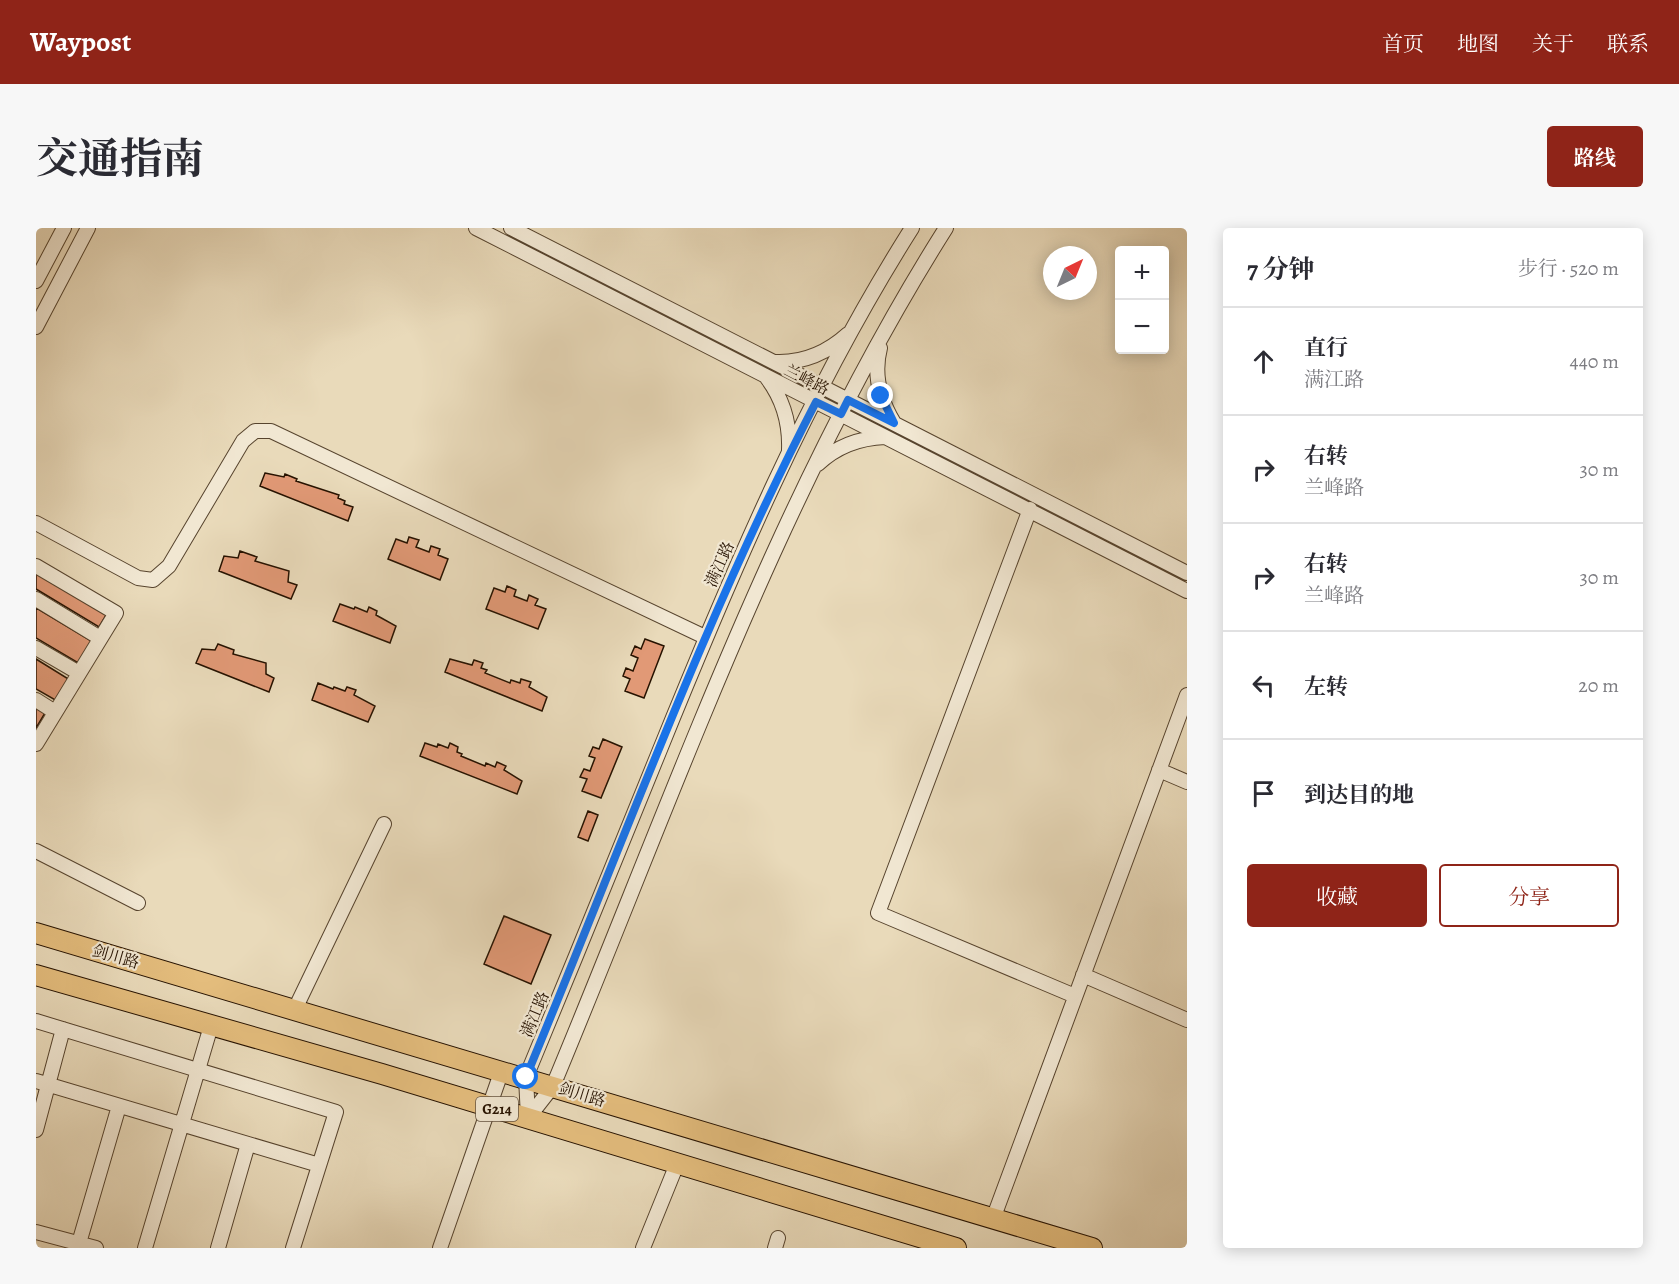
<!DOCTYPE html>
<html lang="zh">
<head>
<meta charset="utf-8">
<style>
	:root { --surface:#fff; --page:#f7f7f7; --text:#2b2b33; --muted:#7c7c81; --line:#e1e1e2; --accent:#8f2418 }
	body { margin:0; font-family:Alegreya,"Noto Serif SC",serif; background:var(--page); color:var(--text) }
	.controls { position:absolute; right:18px; top:18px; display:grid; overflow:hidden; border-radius:6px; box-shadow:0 3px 15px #0003 }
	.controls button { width:54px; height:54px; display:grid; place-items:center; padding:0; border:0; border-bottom:2px solid var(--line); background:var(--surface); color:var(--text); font:30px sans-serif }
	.compass { position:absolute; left:1007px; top:18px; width:54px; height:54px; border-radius:50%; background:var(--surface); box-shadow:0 3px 15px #0003; rotate:43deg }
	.stop { position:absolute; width:18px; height:18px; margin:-14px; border:4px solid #1a73e8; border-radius:50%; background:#fff }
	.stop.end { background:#1a73e8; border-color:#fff; box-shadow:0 2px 6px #0008 }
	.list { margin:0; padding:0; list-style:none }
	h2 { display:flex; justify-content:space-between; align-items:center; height:78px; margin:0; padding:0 24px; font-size:26px }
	h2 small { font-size:20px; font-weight:400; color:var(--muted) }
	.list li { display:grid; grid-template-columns:39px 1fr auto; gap:18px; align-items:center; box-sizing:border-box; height:108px; padding:0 24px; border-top:2px solid var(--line) }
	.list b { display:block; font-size:22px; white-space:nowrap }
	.list p { margin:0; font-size:20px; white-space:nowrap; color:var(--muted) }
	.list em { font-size:20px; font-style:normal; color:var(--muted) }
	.actions { display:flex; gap:12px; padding:18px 24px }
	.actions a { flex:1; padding:14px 0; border:2px solid var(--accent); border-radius:6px; text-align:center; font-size:21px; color:var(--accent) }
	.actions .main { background:var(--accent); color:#fff }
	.icon { flex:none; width:33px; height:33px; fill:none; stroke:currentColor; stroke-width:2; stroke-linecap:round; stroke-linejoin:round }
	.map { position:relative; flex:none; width:1151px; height:1020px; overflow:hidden; border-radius:6px }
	header { display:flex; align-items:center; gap:36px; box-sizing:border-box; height:84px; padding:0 30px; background:var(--accent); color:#fff }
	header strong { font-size:28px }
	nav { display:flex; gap:33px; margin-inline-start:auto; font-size:21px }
	.intro { display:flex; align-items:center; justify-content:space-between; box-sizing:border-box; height:144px; padding:0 36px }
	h1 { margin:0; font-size:42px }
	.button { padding:15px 27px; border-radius:6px; background:var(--accent); color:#fff; font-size:21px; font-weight:700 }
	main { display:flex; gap:36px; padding:0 36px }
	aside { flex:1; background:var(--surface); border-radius:6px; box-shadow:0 3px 15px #0003 }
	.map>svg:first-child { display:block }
	.building { fill:#e19976; stroke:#261200; stroke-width:1.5 }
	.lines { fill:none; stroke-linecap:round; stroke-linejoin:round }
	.minor-casing { stroke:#57442e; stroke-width:16 }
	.highway-casing { stroke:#261200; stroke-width:22 }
	.minor { stroke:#f1e7d2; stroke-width:14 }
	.highway { stroke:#e4bd7d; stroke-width:20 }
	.route { stroke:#1a73e8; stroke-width:8 }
	.labels { text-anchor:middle; stroke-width:4.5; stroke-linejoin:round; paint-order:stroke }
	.shield { fill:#f1e7d2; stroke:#63523f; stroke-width:1.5 }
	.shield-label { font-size:15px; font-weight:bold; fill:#261200 }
	.street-label { font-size:16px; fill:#261200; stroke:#f1e7d2 }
</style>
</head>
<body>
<header>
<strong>Waypost</strong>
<nav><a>首页</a><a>地图</a><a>关于</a><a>联系</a></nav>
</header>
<div class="intro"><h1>交通指南</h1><a class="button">路线</a></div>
<main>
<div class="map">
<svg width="1151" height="1020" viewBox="0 0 1151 1020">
	<rect width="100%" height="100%" fill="#e9daba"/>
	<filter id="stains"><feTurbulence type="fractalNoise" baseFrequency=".00333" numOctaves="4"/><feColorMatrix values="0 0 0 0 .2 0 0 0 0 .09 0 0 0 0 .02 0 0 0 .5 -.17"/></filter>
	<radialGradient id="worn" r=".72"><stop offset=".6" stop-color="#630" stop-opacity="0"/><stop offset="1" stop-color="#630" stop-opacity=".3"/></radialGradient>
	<path class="building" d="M 229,245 L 248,249 L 249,246 L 261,251 L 260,253 L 303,267 L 302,270 L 309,273 L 308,276 L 317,279 L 312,293 L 224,258 Z
		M 373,309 L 383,312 L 380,319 L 393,324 L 395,318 L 404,321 L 402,327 L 412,331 L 404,352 L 352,331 L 360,311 L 371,315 Z
		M 204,323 L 221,329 L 219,333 L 253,343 L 252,354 L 261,357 L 255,371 L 183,343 L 188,328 L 202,330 Z
		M 0,341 L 72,384 L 63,399 L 0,361 Z
		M 471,358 L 480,362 L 478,368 L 491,373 L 493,367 L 502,371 L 499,377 L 510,381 L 502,401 L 450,381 L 458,360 L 469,364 Z
		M 304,376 L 318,381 L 319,379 L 331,384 L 333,379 L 341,383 L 340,387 L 360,398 L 354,415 L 297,393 Z
		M 0,380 L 57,414 L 44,436 L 0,410 Z
		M 609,411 L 628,418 L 608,470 L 589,463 L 594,451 L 587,448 L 590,440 L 597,443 L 602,430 L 595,427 L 599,418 L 605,421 Z
		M 182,416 L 198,422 L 197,426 L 230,435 L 230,446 L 238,450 L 233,464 L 160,435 L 166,421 L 179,422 Z
		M 0,431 L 34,452 L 21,473 L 0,461 Z
		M 414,431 L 436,437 L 438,432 L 447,435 L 445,440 L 451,442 L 449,445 L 474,455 L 475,452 L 484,455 L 485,451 L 495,454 L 493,459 L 511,469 L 506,483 L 409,444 Z
		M 282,455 L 297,461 L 298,459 L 309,463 L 311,459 L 320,462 L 318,467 L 339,478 L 332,494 L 276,472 Z
		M 0,480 L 9,485 L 0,500 Z
		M 567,511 L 586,519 L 565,570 L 546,563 L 551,551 L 544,549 L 548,541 L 554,543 L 559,530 L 553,528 L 557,519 L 563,521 Z
		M 389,515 L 401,519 L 402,516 L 412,520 L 414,515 L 422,519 L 421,524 L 426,526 L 425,528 L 449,538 L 450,535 L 459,539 L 461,534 L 470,538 L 468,542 L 486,553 L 481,566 L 384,528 Z
		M 552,583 L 562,587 L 552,613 L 542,609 Z
		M 468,688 L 515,707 L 495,756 L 448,736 Z"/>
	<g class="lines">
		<defs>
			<path id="minor" d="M 440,0 L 1151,363
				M 475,0 L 1151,345
				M 0,53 L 28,0
				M 0,99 L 52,0
				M 844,120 C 837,147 844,172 858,195
				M 740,134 C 768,135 791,125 812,106
				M 731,150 C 747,171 754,195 753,222
				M 782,236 C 801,218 824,210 849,209
				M 994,281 L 842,685 L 1039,768
				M 0,295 L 102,350 L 117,352 L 133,338 L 207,213 L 219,203 L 235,203 L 669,409
				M 0,338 L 80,385 L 0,516
				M 0,371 L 64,410
				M 0,420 L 43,445
				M 0,472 L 19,484
				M 1123,542 L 1151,554
				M 0,623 L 102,675
				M 1047,747 L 1151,792
				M 259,781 L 348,596
				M 0,793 L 300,884 L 257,1020
				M 0,853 L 283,937
				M 492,890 L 517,858 C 638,568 741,267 910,0
				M 492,890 L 490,849 C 535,741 579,632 623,524 C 696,344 772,164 876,0
				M 0,902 L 27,801
				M 957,991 L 1151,467
				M 0,1004 L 60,1020
				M 43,1015 L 83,878
				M 109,1020 L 175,798
				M 182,1020 L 212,916
				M 404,1020 L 466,842
				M 607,1020 L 641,936
				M 739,1020 L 742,1010"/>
			<path id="highway" d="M 0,705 L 1056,1020
				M 0,747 L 346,846 L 920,1020"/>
		</defs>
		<use href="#minor" class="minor-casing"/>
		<use href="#highway" class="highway-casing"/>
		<use href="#minor" class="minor"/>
		<use href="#highway" class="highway"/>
	</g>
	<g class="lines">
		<path class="route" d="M 490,849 C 584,623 667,392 780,174 L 805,186 L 812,172 L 858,195 L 845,168"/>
	</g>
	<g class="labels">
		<rect class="shield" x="440" y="869" width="42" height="24" rx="4.5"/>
		<g class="shield-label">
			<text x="461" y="886">G214</text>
		</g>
		<g class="street-label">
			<text transform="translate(771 151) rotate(27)" y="6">兰峰路</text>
			<text transform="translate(683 336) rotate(-66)" y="6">满江路</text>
			<text transform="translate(80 728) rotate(16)" y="6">剑川路</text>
			<text transform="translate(498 786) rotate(-67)" y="6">满江路</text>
			<text transform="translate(546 866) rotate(17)" y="6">剑川路</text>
		</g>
	</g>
	<rect width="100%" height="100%" filter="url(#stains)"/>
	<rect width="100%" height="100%" fill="url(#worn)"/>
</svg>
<div class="controls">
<button>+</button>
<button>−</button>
</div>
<svg class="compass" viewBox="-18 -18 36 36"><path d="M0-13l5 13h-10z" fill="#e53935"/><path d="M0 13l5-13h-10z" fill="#7c7c81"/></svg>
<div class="stop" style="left:490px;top:849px"></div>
<div class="stop end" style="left:845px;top:168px"></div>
</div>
<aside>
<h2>7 分钟<small>步行 · 520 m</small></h2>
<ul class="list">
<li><svg class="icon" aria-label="ahead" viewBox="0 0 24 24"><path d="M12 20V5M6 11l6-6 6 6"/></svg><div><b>直行</b><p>满江路</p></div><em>440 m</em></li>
<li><svg class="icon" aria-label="right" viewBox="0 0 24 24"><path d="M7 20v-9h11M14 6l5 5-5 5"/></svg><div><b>右转</b><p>兰峰路</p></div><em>30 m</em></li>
<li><svg class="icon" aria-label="right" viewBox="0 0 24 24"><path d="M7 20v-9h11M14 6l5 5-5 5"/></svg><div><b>右转</b><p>兰峰路</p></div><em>30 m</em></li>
<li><svg class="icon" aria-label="left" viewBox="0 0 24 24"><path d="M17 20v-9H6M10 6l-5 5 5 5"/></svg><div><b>左转</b></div><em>20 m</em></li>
<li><svg class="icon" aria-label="arrive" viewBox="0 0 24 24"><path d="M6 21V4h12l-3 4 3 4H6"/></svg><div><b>到达目的地</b></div></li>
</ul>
<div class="actions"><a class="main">收藏</a><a>分享</a></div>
</aside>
</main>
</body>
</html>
